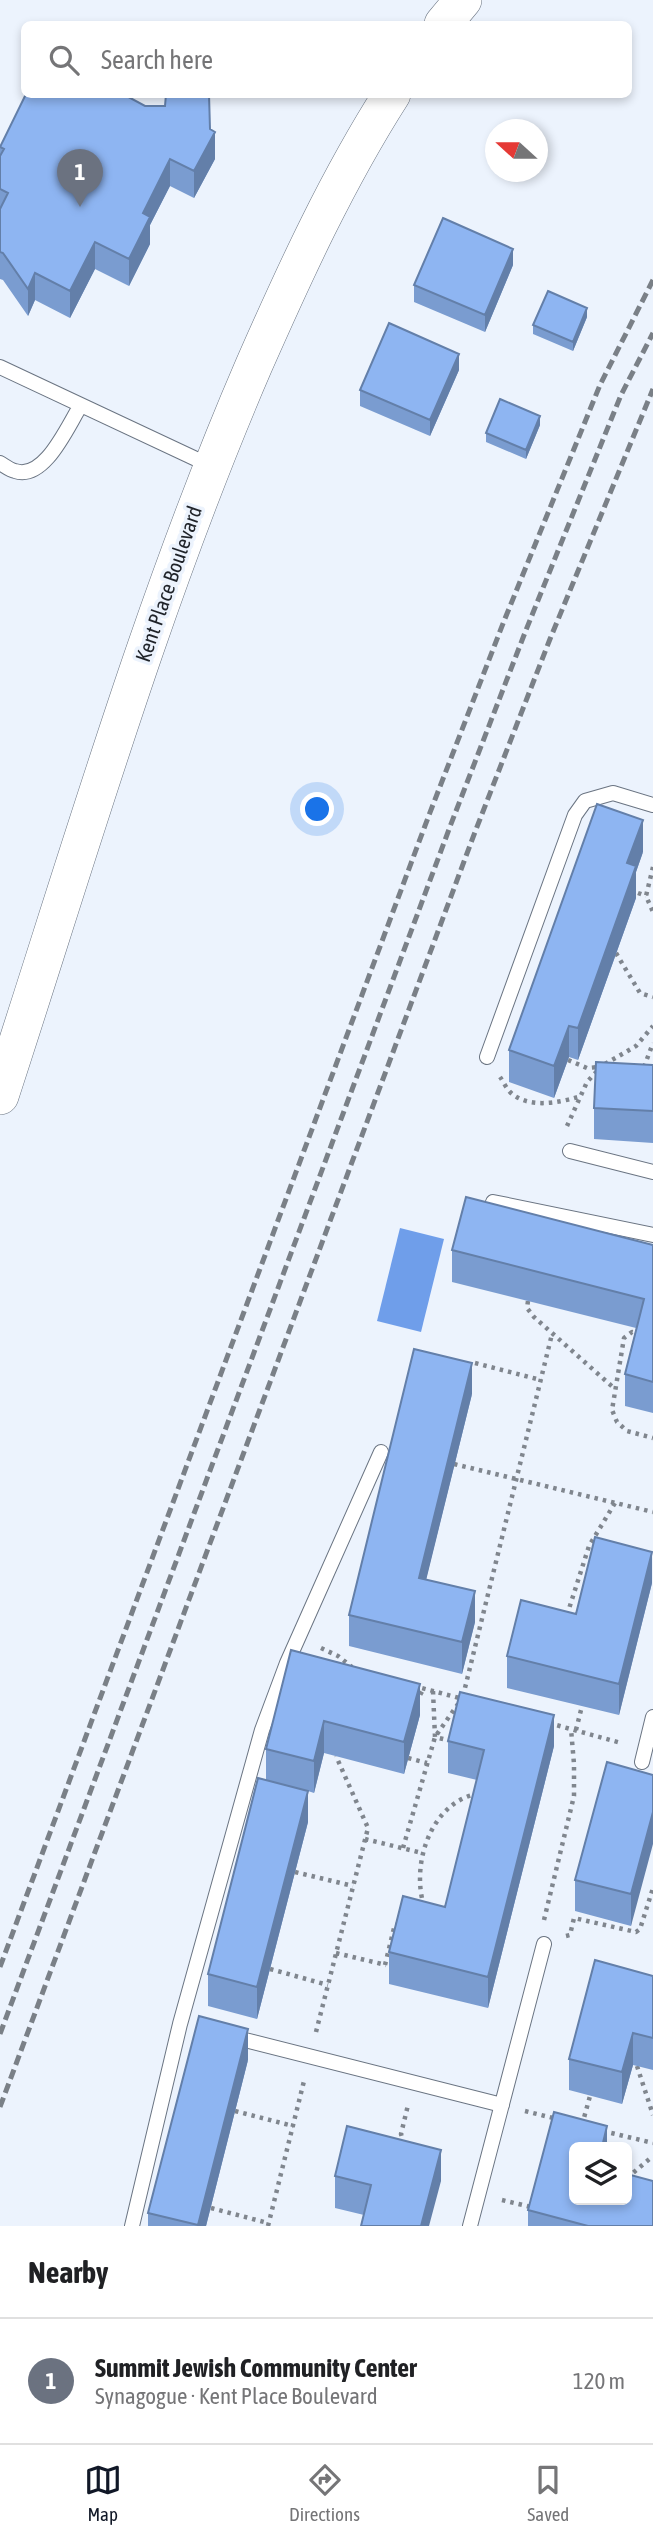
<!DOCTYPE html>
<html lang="en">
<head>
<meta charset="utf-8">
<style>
	:root { --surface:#fff; --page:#f2f2f2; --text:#202124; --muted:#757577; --line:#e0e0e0; --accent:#111827 }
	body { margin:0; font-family:"Asap Condensed",sans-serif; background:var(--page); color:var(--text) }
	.controls { position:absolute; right:21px; bottom:21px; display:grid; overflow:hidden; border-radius:10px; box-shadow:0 4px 10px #0003 }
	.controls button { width:63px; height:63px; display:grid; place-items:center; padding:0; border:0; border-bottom:2px solid var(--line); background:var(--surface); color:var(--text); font:35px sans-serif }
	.compass { position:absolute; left:485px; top:119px; width:63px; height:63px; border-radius:50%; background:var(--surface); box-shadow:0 4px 10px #0003; rotate:291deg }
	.you { position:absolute; left:318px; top:810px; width:24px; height:24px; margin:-18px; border:5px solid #fff; border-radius:50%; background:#1a73e8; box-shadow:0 0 0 10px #1a73e833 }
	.badge { display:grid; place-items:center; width:46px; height:46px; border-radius:50%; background:var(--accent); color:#fff; font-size:23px; font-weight:700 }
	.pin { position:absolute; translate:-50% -58px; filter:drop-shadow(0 2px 4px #0008) }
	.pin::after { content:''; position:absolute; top:37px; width:24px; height:21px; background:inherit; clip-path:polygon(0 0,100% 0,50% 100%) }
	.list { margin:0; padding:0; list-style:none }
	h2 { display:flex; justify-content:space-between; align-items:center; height:91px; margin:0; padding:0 28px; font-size:30px }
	h2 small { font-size:23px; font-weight:400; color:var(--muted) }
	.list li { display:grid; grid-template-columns:46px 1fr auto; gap:21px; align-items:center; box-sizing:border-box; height:126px; padding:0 28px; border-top:2px solid var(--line) }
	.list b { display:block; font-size:26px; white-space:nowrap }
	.list p { margin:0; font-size:23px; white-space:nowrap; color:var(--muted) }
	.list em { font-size:23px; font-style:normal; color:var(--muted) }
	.icon { flex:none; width:38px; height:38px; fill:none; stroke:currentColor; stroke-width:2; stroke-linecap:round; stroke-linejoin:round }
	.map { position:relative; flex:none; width:653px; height:2226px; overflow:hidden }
	.search { position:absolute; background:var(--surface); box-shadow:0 4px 10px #0003; left:21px; right:21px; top:21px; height:77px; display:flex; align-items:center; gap:18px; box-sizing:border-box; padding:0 24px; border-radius:10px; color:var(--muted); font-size:26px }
	.sheet { height:217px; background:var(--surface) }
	nav { display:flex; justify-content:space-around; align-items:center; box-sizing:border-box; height:98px; border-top:2px solid var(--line); background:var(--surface); font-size:19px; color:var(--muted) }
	nav a { display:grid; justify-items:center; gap:4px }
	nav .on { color:var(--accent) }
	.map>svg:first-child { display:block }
	.water { fill:#6f9eea }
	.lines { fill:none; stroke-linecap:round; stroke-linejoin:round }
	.service-casing { stroke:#6a7482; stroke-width:16 }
	.tertiary-casing { stroke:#6a7482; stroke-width:38 }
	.path { stroke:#80868e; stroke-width:4.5; stroke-dasharray:3.5 5; stroke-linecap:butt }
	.service { stroke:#fff; stroke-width:14 }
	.tertiary { stroke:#fff; stroke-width:37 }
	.rail { stroke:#7a8087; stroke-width:5; stroke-dasharray:10 5; stroke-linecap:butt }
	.wall { fill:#7a9cd0 }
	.shaded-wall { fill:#637fa9 }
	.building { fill:#8eb5f2; stroke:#637fa9; stroke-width:2 }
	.labels { text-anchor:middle; stroke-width:7; stroke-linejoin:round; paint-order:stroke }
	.street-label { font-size:21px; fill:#1f2329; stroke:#ecf3fd }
</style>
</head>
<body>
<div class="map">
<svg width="653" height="2226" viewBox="0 0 653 2226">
	<rect width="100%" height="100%" fill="#ecf3fd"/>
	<path class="water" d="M 400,1228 L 444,1239 L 421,1332 L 377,1321 Z"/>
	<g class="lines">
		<defs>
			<path id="service" d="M 0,367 L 211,466
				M 0,463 C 5,466 10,470 15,471 C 45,481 68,425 81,405
				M 487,1057 L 575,815 L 585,801 L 613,793 L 653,805
				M 570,1151 L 653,1172
				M 493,1202 L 653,1235
				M 642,1762 L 653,1717
				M 233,2037 L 502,2105
				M 132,2226 L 180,2024 L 262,1730 L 287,1663 L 381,1452
				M 470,2226 L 544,1944"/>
			<path id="tertiary" d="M 443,24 L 463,0
				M 0,1096 C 80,851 152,601 254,365 C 295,272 337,180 392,94"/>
		</defs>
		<use href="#service" class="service-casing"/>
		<use href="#tertiary" class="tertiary-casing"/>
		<path class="path" d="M 653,867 L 646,896 L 653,912
			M 630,890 L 646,896
			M 616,953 L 640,993 L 653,997
			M 568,1060 L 587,1068 L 600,1067
			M 605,1064 L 636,1046 L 653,1026
			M 644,1067 L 653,1043
			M 500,1077 C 503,1081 506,1088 510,1092 C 528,1109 557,1103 578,1097
			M 567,1126 L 587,1082 L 598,1070
			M 528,1301 L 527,1308 L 534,1317 L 615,1389
			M 641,1334 L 632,1332 L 624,1338 L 612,1410 L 617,1422 L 627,1431 L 653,1438
			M 475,1363 L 541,1380
			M 454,1464 L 653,1512
			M 567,1615 L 589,1546 L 615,1503
			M 321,1648 L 338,1656 L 352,1667
			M 414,1686 L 463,1699
			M 433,1691 L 435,1737 L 451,1741
			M 463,1696 L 552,1334
			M 416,1702 L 424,1688
			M 549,1723 L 621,1743
			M 576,1730 L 582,1706
			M 408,1758 L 427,1763
			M 365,1839 L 422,1853
			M 403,1848 L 435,1737 L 458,1704
			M 295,1872 L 353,1886
			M 424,1906 C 411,1865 430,1804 476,1794
			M 544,1920 L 574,1796 L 574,1764 L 571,1729
			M 566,1936 L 570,1935 L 574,1918 L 636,1932 L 640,1929 L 653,1888
			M 336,1953 L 386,1965
			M 385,1965 L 394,1928 L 400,1921
			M 270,1969 L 328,1985
			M 316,2032 L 368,1828 L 336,1756
			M 637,2066 L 653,2115
			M 235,2111 L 293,2126
			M 525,2111 L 557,2119
			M 582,2125 L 590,2096
			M 603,2131 L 653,2143
			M 404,2144 L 401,2134 L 408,2105
			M 627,2178 L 653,2156
			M 502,2200 L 531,2207 L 532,2203
			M 211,2208 L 268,2223
			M 268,2226 L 304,2081"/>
		<use href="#service" class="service"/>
		<use href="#tertiary" class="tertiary"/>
		<path class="rail" d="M 0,1967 L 429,815 L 504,621 L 600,385 L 653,280
			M 0,2034 L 451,824 L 526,630 L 621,395 L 653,333
			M 0,2107 L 475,832 L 550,639 L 653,389"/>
	</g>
	<path class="wall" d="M 145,106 L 210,129 L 215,159 L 194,198 L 170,186 L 150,225 L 150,244 L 129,286 L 95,269 L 70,318 L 35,300 L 28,316 L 3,280 L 0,279 L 0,147 Z
		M 513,265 L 485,332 L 414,302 L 414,285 Z
		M 587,317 L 573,351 L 533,334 L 533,325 Z
		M 459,370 L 430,436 L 360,406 L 360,390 Z
		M 540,425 L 526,459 L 486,442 L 486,433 Z
		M 643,852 L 636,872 L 636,898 L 578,1060 L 569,1057 L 554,1098 L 509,1082 L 509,1050 Z
		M 653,1065 L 653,1143 L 594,1139 L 594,1108 Z
		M 653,1245 L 653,1413 L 625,1406 L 625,1374 L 636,1328 L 452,1282 L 452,1250 Z
		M 472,1394 L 426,1579 L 475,1622 L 462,1674 L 349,1646 L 349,1615 Z
		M 652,1583 L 619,1715 L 507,1688 L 507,1656 L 576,1614 Z
		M 291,1650 L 420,1715 L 404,1774 L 324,1753 L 314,1793 L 308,1791 L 308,1822 L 257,2019 L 208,2006 L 208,1974 L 266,1780 L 266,1749 Z
		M 448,1741 L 554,1746 L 488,2008 L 389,1984 L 389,1952 L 445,1907 L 477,1780 L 448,1773 Z
		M 653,1775 L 631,1926 L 575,1911 L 575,1880 Z
		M 653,1976 L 653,2070 L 633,2065 L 622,2104 L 569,2090 L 569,2059 Z
		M 248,2060 L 206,2226 L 148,2226 L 148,2213 Z
		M 607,2147 L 574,2200 L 653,2226 L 528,2226 L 528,2210 Z
		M 335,2176 L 441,2181 L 364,2215 L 335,2208 Z"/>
	<path class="shaded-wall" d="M 215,132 L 215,159 L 194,198 L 194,171 Z
		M 170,159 L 170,186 L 150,225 L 150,244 L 129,286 L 129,259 L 143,213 Z
		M 95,242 L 95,269 L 70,318 L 70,291 Z
		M 513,249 L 513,265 L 485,332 L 485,315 Z
		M 35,273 L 35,300 L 28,316 L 28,289 Z
		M 587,308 L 587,317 L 573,351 L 573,342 Z
		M 459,354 L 459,370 L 430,436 L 430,420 Z
		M 540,416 L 540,425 L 526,459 L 526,450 Z
		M 643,820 L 643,852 L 636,872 L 636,898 L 578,1060 L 578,1028 L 627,863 Z
		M 569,1026 L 569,1057 L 554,1098 L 554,1066 Z
		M 472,1363 L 472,1394 L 419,1609 L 419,1578 Z
		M 652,1552 L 652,1583 L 619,1715 L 619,1684 Z
		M 475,1591 L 475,1622 L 462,1674 L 462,1642 Z
		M 420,1684 L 420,1715 L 404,1774 L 404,1742 Z
		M 554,1715 L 554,1746 L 488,2008 L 488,1977 Z
		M 324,1721 L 324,1753 L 314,1793 L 314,1761 Z
		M 308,1791 L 308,1822 L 257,2019 L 257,1987 Z
		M 653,1812 L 653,1844 L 631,1926 L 631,1894 Z
		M 248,2029 L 248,2060 L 206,2226 L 198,2226 Z
		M 633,2033 L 633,2065 L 622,2104 L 622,2072 Z
		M 607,2126 L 607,2147 L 602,2147 Z
		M 441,2150 L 441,2181 L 429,2226 L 421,2226 Z"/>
	<path class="building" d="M 26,94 L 123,94 L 145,106 L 165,106 L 166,94 L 209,94 L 210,129 L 215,132 L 194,171 L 170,159 L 143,213 L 150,217 L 129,259 L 95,242 L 70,291 L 35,273 L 28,289 L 3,253 L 0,252 L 0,209 L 8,193 L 0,189 L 0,156 L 4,149 L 0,147 Z
		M 443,218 L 513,249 L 485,315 L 414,285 Z
		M 548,291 L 587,308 L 573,342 L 533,325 Z
		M 389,323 L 459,354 L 430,420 L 360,390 Z
		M 500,399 L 540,416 L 526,450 L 486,433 Z
		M 597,804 L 643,820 L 627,863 L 636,866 L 578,1028 L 569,1026 L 554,1066 L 509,1050 Z
		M 596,1062 L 653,1065 L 653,1111 L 594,1108 Z
		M 466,1197 L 653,1245 L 653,1382 L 625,1374 L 644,1299 L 452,1250 Z
		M 414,1349 L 472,1363 L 419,1578 L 475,1591 L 462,1642 L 349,1615 Z
		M 595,1537 L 652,1552 L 619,1684 L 507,1656 L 521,1600 L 576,1614 Z
		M 291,1650 L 420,1684 L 404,1742 L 324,1721 L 314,1761 L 266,1749 Z
		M 460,1692 L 554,1715 L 488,1977 L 389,1952 L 403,1896 L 445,1907 L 484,1750 L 448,1741 Z
		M 607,1762 L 653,1775 L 653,1812 L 631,1894 L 575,1880 Z
		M 258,1778 L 308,1791 L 257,1987 L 208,1974 Z
		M 595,1960 L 653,1976 L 653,2038 L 633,2033 L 622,2072 L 569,2059 Z
		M 199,2016 L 248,2029 L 198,2225 L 148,2213 Z
		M 554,2112 L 607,2126 L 602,2147 L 574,2147 L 574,2200 L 627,2200 L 627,2174 L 653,2181 L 653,2226 L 588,2226 L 528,2210 Z
		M 347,2126 L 441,2150 L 421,2226 L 361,2226 L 371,2185 L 335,2176 Z"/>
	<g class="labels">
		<g class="street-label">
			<text transform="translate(169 584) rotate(-71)" y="7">Kent Place Boulevard</text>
		</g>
	</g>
</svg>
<div class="controls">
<button><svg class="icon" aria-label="layers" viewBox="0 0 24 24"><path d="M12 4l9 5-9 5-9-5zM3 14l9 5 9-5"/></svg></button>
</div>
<svg class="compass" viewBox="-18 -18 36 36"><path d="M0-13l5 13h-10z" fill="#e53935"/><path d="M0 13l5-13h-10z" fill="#757577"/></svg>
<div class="you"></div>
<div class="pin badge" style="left:80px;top:207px;background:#6b7280">1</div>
<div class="search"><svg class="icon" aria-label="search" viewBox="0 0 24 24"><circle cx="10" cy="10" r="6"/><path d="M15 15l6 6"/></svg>Search here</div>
</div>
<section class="sheet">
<h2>Nearby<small></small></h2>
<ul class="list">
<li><span class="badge" style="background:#6b7280">1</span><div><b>Summit Jewish Community Center</b><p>Synagogue · Kent Place Boulevard</p></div><em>120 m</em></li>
</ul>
</section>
<nav>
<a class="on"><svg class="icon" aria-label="map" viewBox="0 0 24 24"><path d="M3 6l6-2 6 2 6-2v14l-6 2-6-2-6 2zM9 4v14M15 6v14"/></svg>Map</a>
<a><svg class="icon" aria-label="directions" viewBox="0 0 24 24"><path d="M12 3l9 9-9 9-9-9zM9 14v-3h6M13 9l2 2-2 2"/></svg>Directions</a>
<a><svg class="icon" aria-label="saved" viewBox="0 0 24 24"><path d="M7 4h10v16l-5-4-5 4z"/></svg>Saved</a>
</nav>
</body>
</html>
